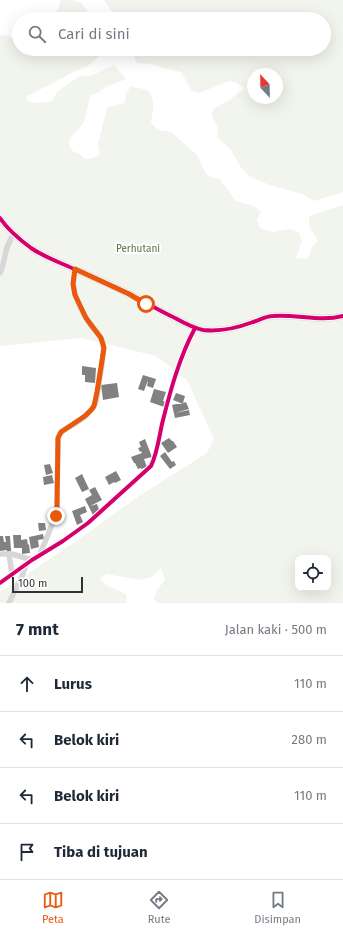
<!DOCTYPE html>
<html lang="id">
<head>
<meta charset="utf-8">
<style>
	:root { --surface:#fff; --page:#f6f6f7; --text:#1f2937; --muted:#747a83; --line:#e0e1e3; --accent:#ea580c }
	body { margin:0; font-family:"Fira Sans",sans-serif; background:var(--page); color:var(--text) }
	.controls { position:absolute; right:12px; bottom:12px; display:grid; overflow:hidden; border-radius:8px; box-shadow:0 4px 16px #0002 }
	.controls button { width:36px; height:36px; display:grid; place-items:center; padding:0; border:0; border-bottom:1px solid var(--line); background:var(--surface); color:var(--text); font:20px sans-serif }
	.compass { position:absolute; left:247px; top:68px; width:36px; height:36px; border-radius:50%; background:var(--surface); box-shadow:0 4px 16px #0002; rotate:338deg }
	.scale { position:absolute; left:12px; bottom:10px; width:71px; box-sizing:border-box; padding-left:4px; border:2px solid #333; border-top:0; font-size:11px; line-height:14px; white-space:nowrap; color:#333; -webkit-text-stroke:3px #fff; paint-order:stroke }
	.stop { position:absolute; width:12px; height:12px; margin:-9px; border:3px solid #ea580c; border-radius:50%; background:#fff }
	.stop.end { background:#ea580c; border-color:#fff; box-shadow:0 1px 4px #0008 }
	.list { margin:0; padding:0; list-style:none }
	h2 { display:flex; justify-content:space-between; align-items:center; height:52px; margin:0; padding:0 16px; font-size:17px }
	h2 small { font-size:13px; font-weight:400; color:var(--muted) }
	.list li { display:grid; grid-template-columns:26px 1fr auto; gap:12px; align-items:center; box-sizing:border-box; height:56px; padding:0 16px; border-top:1px solid var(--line) }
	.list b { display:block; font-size:15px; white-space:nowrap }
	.list em { font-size:13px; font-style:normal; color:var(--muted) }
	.icon { flex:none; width:22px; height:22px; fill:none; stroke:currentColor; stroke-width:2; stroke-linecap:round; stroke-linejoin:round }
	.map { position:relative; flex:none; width:343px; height:603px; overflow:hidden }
	.search { position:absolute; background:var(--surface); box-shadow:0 4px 16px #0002; left:12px; right:12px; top:12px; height:44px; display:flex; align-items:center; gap:10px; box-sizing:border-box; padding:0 14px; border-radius:22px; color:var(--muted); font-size:15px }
	.sheet { height:276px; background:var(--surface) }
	nav { display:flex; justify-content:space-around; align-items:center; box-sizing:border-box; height:56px; border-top:1px solid var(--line); background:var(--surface); font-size:11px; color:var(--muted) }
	nav a { display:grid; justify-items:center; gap:2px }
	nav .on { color:var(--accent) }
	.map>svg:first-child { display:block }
	.green { fill:#f1f5ed; fill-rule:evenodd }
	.building { fill:#818181 }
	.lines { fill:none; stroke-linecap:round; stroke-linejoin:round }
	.minor { stroke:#d7d7d7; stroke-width:5.5 }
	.tertiary { stroke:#d7d7d7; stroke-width:7 }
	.cycleway-casing { stroke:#fff; stroke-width:6 }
	.cycleway { stroke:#d6006c; stroke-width:4 }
	.route { stroke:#ea580c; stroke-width:5 }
	.labels { text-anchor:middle; stroke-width:4; stroke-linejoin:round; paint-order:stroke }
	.park-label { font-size:10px; fill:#56703f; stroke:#fff }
</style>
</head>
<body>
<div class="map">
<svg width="343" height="603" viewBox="0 0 343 603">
	<rect width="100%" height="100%" fill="#fff"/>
	<path class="green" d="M 61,0 C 82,0 81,1 92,19 L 49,19 L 58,9 Z
		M 104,0 L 343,0 L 343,192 L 314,201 L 302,194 L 270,185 L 250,177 L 240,166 L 230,149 L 217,137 L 218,128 L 212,116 L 212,112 L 215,108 L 231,99 L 244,88 L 237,83 L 229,81 L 199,93 L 192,91 L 181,72 L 160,67 L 151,64 L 137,63 L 134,57 L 138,54 L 149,49 L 324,49 L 324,19 L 119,19 L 112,12 ZM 253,74 L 277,74 L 277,98 L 253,98 Z
		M 0,35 L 9,36 L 16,41 L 19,40 L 19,49 L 102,49 L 101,54 L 88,66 L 71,73 L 59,80 L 27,96 L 27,101 L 36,103 L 49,102 L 53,100 L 57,92 L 78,77 L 93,75 L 114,65 L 126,79 L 106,87 L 99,92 L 90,96 L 85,119 L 83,124 L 71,137 L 69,141 L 69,145 L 71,149 L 74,152 L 78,153 L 85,159 L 90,159 L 97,156 L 100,153 L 98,144 L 104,120 L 107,107 L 125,103 L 126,94 L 131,86 C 135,88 142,88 146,90 C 157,96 152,114 151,123 L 158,130 L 171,132 L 197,155 L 206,174 L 214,178 L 219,178 L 236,201 L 254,206 L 261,212 L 257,220 L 260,228 L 273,232 L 290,229 L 299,233 L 302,241 L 296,258 L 308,259 L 312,247 L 318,241 L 309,226 L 309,216 L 343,205 L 343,603 L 158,603 L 154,599 L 157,590 L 165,580 L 161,568 L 152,577 L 139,580 L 107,574 L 100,578 L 106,585 L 126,594 L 127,603 L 0,603 L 0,592 L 78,540 L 139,496 L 207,453 L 214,439 L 187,380 L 156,356 L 81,338 L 0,346 ZM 298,558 L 328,558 L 328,588 L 298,588 Z"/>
	<path class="building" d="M 82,366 L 96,368 L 95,383 L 85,382 L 85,375 L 82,375 Z
		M 143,375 L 156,379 L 153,388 L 147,386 L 148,380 L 144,391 L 138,389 Z
		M 117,383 L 119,397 L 103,400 L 101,385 Z
		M 154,389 L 166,392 L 163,401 L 166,402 L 164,407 L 150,402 Z
		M 176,393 L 185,396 L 183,403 L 186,402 L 189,409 L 175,413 L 189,410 L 190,415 L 175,418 L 172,405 L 176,404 L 183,404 L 173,400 Z
		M 169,438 L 172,441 L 173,441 L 177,447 L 168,453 L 161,443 Z
		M 145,439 L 152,457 L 144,459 L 147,467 L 141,469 L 141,468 L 138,469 L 135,463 L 134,463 L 131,457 L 142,453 L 141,451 L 140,452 L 138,448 L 141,447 L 139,442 Z
		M 165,452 L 172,462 L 174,461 L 176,465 L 170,469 L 160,456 Z
		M 50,464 L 53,473 L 46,475 L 44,465 Z
		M 116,471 L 121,480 L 115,483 L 114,482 L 109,485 L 105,477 Z
		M 82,474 L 89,489 L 82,492 L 75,478 Z
		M 52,475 L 54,483 L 44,485 L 43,477 Z
		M 95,487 L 102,500 L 90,506 L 97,504 L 100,512 L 93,515 L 85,499 L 92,495 L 89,490 Z
		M 85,506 L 87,512 L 80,515 L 83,522 L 77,525 L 72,511 Z
		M 38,523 L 45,523 L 46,530 L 39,531 Z
		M 43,534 L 44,539 L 38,540 L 39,547 L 31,549 L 29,537 Z
		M 13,535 L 21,535 L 21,540 L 27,539 L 28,545 L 29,544 L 30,553 L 22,554 L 22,548 L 14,548 Z
		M 0,536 L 3,536 L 4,542 L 6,542 L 5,536 L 10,536 L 11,551 L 7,552 L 7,550 L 0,551 Z"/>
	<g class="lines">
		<path class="minor" d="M 0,273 C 6,259 4,247 14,234
			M 0,554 L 12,554 L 32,560
			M 9,554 L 12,574
			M 39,556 C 46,539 54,524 57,506 L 58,438 C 60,431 65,430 71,426 C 81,420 93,412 96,401 C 98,390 105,352 103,343 C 101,336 96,331 91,326 C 88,322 86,317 83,313 C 75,297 71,287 75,269
			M 0,583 L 32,560 L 63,541 L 88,523 L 151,466 C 157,454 159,438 162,424 C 170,392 179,358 195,328
			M 9,603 L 22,576 L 26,565"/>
		<path class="tertiary" d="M 0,218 C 8,230 19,239 31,248 C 44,257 59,262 74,269 C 93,277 111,285 129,294 C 145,302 160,311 175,318 C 184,323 193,328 203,330 C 220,332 237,328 253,322 C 260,320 266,316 273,316 C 296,314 321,322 343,316"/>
		<defs>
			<path id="cycleway" d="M 0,218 C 8,230 19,239 31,248 C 44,257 59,262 74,269 C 93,277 111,285 129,294 C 145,302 160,311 175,318 C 184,323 193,328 203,330 C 220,332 237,328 253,322 C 260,320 266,316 273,316 C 296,314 321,322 343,316
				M 0,583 L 32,560 L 63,541 L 88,523 L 151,466 C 157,454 159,438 162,424 C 170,392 179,358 195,328"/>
		</defs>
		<use href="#cycleway" class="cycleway-casing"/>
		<use href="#cycleway" class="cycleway"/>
	</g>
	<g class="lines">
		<path class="route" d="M 56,516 L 57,506 L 58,438 L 61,432 L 85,416 L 92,409 L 94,406 L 97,392 L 104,348 L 101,338 L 86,318 L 75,295 L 73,284 L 75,269 L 129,294 L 146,304"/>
	</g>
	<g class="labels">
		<g class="park-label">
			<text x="138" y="252">Perhutani</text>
		</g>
	</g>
</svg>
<div class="controls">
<button><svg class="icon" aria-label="locate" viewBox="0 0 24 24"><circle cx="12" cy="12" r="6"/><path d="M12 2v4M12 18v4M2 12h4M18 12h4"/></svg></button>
</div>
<svg class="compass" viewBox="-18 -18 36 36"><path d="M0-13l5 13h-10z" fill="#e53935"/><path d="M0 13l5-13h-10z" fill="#747a83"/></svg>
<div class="scale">100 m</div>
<div class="stop" style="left:146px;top:304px"></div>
<div class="stop end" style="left:56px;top:516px"></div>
<div class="search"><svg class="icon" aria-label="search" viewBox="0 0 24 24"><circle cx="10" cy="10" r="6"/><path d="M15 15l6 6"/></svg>Cari di sini</div>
</div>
<section class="sheet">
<h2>7 mnt<small>Jalan kaki · 500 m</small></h2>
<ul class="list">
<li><svg class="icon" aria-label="ahead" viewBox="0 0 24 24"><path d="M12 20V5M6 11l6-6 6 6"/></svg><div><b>Lurus</b></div><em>110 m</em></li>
<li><svg class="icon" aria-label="left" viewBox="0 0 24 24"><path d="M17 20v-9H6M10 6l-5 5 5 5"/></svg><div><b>Belok kiri</b></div><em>280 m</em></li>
<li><svg class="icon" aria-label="left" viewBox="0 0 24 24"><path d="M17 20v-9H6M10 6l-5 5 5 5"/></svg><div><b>Belok kiri</b></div><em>110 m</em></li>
<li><svg class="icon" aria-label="arrive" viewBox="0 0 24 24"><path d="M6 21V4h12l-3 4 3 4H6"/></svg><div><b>Tiba di tujuan</b></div></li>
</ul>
</section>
<nav>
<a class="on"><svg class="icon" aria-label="map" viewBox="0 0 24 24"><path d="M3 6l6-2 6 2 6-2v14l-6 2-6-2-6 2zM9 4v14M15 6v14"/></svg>Peta</a>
<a><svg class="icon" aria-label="directions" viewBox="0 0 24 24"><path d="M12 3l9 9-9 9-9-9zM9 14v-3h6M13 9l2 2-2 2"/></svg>Rute</a>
<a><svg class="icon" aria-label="saved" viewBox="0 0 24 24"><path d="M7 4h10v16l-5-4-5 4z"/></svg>Disimpan</a>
</nav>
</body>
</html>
